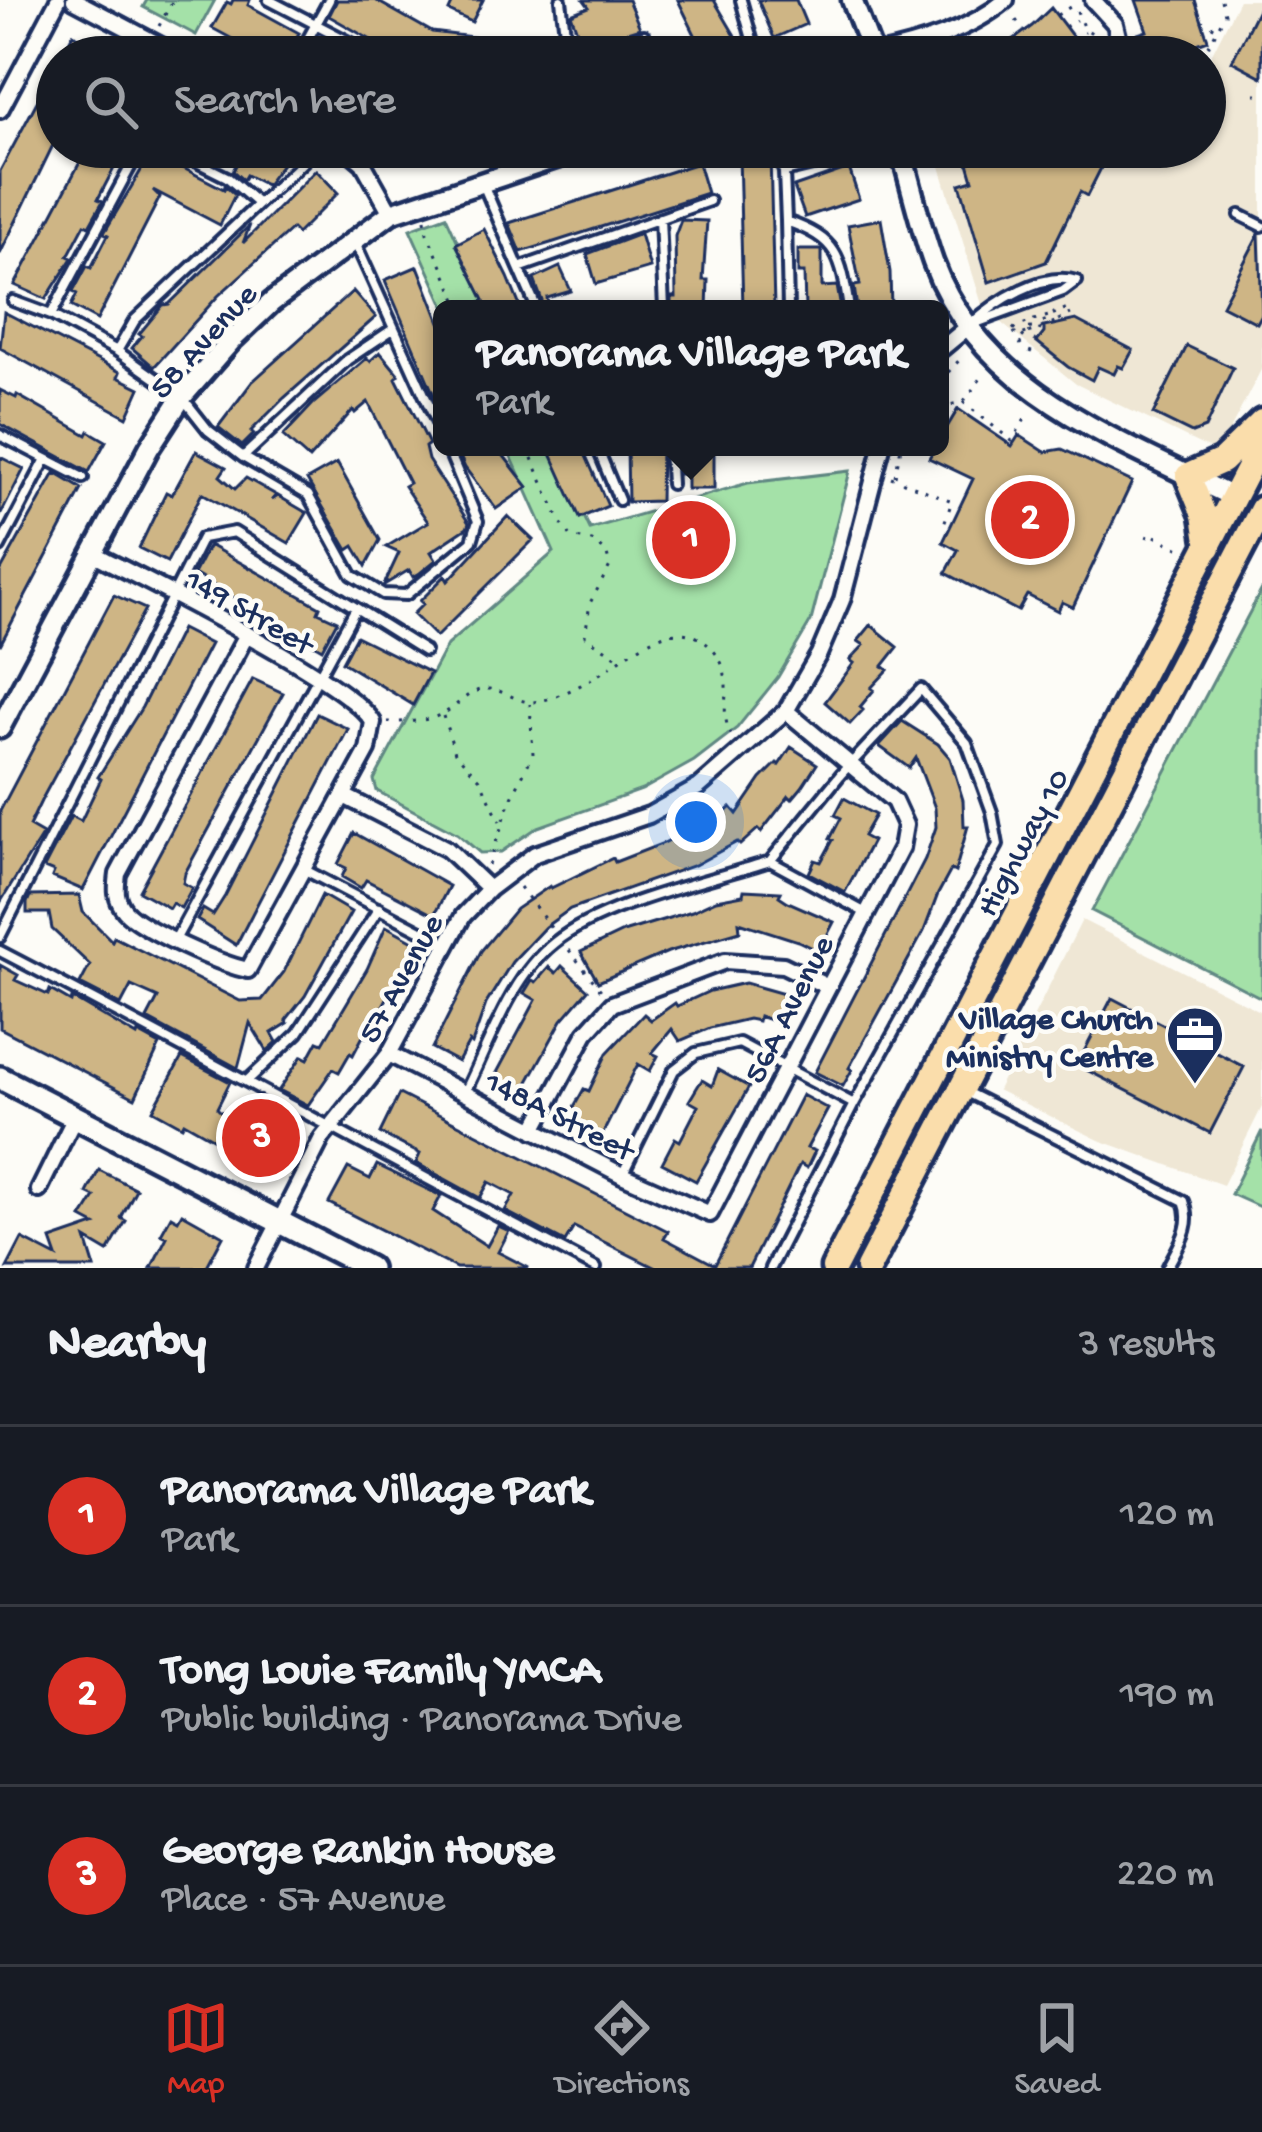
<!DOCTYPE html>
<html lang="en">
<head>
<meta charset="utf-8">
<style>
	:root { --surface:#171b24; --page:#242831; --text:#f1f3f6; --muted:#9ea1a6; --line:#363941; --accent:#d93025 }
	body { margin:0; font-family:"Gochi Hand",sans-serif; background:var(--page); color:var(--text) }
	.you { position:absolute; left:696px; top:822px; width:42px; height:42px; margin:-30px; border:9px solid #fff; border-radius:50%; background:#1a73e8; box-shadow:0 0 0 18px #1a73e833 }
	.badge { display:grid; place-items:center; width:78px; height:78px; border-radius:50%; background:var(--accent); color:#fff; font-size:39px; font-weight:700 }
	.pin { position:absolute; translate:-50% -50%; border:6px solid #fff; box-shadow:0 3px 12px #0006 }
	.popup { position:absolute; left:433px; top:300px; width:516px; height:156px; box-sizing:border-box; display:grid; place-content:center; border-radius:18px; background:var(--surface); filter:drop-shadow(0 3px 9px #0005); font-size:39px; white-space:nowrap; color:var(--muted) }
	.popup b { font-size:45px; color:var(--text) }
	.popup::after { content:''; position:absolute; left:50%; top:100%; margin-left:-24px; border:24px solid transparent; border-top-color:var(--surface) }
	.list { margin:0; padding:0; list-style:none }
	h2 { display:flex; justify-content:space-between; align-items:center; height:156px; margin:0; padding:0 48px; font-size:51px }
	h2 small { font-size:39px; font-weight:400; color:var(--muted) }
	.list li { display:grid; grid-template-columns:78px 1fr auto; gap:36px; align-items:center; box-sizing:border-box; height:180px; padding:0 48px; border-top:3px solid var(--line) }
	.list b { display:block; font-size:45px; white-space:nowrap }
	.list p { margin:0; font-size:39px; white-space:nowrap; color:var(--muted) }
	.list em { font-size:39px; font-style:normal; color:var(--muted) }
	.icon { flex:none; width:66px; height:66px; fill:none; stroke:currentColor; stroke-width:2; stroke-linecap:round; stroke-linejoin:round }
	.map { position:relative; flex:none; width:1262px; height:1268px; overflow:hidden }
	.search { position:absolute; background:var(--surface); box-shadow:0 3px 9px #0004; left:36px; right:36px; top:36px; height:132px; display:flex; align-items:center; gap:30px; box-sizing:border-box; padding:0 42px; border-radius:66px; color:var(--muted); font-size:45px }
	.sheet { height:696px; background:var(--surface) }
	nav { display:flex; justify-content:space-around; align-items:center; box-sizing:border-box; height:168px; border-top:3px solid var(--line); background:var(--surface); font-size:33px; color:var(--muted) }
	nav a { display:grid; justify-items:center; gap:6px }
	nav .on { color:var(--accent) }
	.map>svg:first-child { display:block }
	.built { fill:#efe7d5 }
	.green { fill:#a4e1a8; stroke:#608883; stroke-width:3 }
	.building { fill:#ceb585; stroke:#1b2f5e; stroke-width:3 }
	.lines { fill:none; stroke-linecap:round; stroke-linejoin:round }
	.service-casing { stroke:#1b2f5e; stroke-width:16 }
	.minor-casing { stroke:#1b2f5e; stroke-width:22 }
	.tertiary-casing { stroke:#1b2f5e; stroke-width:27 }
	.secondary-casing { stroke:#1b2f5e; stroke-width:30 }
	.trunk-casing { stroke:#1b2f5e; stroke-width:33 }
	.path { stroke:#1b2f5e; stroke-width:3; stroke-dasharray:3 9; stroke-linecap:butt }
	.service { stroke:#fdfcf7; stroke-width:8 }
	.minor { stroke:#fdfcf7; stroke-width:14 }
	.tertiary { stroke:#fdfcf7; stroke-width:18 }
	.secondary { stroke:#fdfcf7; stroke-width:21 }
	.trunk { stroke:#faddab; stroke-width:24 }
	.labels { text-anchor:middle; stroke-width:9; stroke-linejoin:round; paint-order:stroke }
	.street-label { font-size:33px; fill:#1b2f5e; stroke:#fdfcf7 }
	.poi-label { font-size:33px; font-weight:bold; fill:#1b2f5e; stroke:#fdfcf7; text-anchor:end }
</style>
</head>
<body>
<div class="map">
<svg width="1262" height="1268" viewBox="0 0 1262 1268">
	<rect width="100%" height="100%" fill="#fdfcf7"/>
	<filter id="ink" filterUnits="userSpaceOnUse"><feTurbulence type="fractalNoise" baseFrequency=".00833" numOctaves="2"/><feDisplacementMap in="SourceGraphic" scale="24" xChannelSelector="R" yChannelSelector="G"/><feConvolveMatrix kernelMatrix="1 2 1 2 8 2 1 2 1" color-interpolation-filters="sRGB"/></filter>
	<g filter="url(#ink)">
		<path class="built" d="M 1239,0 L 1262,0 L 1262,368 L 1218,453 L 1076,384 L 983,308 L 936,153 L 956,147 L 1205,147 L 1205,67 Z
			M 1082,920 L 1262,1012 L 1262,1107 L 1223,1185 L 1099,1140 L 997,1090 Z"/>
		<path class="green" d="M 147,0 L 215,0 L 196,35 L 143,7 Z
			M 446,216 L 488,309 L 446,309 L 410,229 Z
			M 507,447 L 551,447 L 590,529 L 748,483 L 850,471 L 811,621 L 778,677 L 737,728 L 694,761 L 642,790 L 538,827 L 501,852 L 480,853 L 458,834 L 377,791 L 374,780 L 447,645 L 554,552 Z
			M 1262,589 L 1262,998 L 1092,911 Z
			M 1262,1131 L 1262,1208 L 1231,1194 Z"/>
		<path class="building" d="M 233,0 L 250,0 L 248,5 L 299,33 L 285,57 L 266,57 L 212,28 L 227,2 L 231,4 Z
			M 337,0 L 375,0 L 432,32 L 497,40 L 495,57 L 401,57 L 329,16 Z
			M 454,0 L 483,0 L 472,22 L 449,11 Z
			M 584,0 L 628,0 L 640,28 L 582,46 L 571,14 L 589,7 Z
			M 678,0 L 714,0 L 741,46 L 737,48 L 742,57 L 713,57 L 709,50 L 704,53 Z
			M 758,0 L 796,0 L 806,24 L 774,38 Z
			M 1136,0 L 1195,0 L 1208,40 L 1162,57 L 1146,57 L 1138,34 L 1147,31 Z
			M 1262,1 L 1262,77 L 1232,61 Z
			M 1051,8 L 1088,57 L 990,57 L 1032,26 Z
			M 73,34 L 100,47 L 94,57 L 61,57 Z
			M 656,39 L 662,57 L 601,57 L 646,43 Z
			M 57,64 L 57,137 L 0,254 L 0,171 Z
			M 88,147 L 125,147 L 98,199 L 103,201 L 89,226 L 85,224 L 68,256 L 72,258 L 46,299 L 15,285 Z
			M 204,147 L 268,147 L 287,157 L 266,185 L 246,175 L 243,180 L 233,171 L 237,163 Z
			M 785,147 L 832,147 L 832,152 L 789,162 Z
			M 998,147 L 1106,147 L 1108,154 L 1087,196 L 1080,192 L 1046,262 L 989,282 L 960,184 L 973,180 L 968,163 L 999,151 Z
			M 152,152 L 224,189 L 225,186 L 235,195 L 220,225 L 153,190 L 160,197 L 97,320 L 71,306 L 77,294 L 73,292 L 87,266 L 91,268 L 108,235 L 104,233 Z
			M 739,154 L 770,155 L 774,308 L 743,309 Z
			M 698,163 L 707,193 L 554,242 L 521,252 L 509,223 Z
			M 849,168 L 859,199 L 805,217 L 794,187 Z
			M 316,170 L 338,193 L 297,234 L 292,229 L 218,296 L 154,367 L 132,348 L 142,336 L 139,334 L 163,305 L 169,304 L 250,225 L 243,243 Z
			M 881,219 L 890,272 L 891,309 L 857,309 L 854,286 L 860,285 L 848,225 Z
			M 681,220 L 707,221 L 703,280 L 708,280 L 707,309 L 672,309 L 672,297 L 676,297 L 675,236 Z
			M 484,229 L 508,277 L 521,309 L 466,309 L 484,300 L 456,244 Z
			M 640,234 L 650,268 L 596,284 L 587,254 Z
			M 1259,234 L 1262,314 L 1257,323 L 1222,305 Z
			M 798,250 L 822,250 L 822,287 L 837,286 L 841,309 L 805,309 L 804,273 L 798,273 Z
			M 418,266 L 442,327 L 442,414 L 385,280 Z
			M 560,267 L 571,291 L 547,298 L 549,309 L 545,309 L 534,279 Z
			M 353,291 L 376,317 L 284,398 L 251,431 L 254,434 L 242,446 L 218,427 L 252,382 Z
			M 4,312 L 120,372 L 118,377 L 140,388 L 127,417 L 0,348 Z
			M 1076,320 L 1133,350 L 1123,368 L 1118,366 L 1114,374 L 1098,367 L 1092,380 L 1068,367 L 1037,342 L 1044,333 L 1044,327 Z
			M 1187,346 L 1233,368 L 1205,428 L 1192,433 L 1153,414 Z
			M 380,352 L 399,375 L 396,378 L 429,444 L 425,447 L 428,460 L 469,523 L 467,528 L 431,552 L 436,560 L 420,573 L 413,577 L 409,570 L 384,585 L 399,553 L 386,547 L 428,522 L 404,486 L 409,483 L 368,402 L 355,413 L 353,410 L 309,459 L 283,436 L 314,403 L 367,358 L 370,361 Z
			M 0,390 L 16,398 L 17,395 L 87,435 L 89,431 L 106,441 L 89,472 L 0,424 Z
			M 958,409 L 1012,446 L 1019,435 L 1045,452 L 1062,449 L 1132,482 L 1073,607 L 1062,602 L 1058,611 L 1027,595 L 1018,611 L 946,573 L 958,550 L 943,542 L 973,479 L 929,458 L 935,447 L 940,447 L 940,439 Z
			M 469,447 L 497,447 L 528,487 L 496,509 L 465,468 L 459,454 Z
			M 548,447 L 582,447 L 608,506 L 580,518 Z
			M 714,447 L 714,489 L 687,489 L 687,474 L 679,474 L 677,448 Z
			M 627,448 L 661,448 L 660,501 L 628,502 Z
			M 196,451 L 226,467 L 220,476 L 235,489 L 246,478 L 276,495 L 272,500 L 278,496 L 307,513 L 289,543 L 202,493 L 167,562 L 139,548 L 166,492 L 172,495 Z
			M 0,457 L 24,469 L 0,516 Z
			M 337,463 L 380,540 L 366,566 L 354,546 L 348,550 L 307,480 Z
			M 55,473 L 82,489 L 0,645 L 0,572 Z
			M 508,516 L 533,540 L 436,637 L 413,614 L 423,604 L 420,601 L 445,576 L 448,581 Z
			M 209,545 L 320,607 L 318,612 L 337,621 L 322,649 L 194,574 Z
			M 114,595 L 145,609 L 41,801 L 29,826 L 43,834 L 0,903 L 0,811 Z
			M 871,625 L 898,647 L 883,666 L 888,670 L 871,688 L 874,690 L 860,707 L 863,710 L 850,724 L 825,702 L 854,663 L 850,660 L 864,645 L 858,641 Z
			M 181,629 L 210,644 L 83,890 L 52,877 L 54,872 L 44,868 L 71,816 L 81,821 L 101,779 L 98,777 L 142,707 Z
			M 356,636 L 430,673 L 413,705 L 342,662 Z
			M 253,679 L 283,693 L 185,873 L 183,883 L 192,888 L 181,908 L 172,903 L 169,908 L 139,891 Z
			M 317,714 L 348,729 L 236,945 L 197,920 L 203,909 L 213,915 L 225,896 Z
			M 902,721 L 938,744 L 950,758 L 963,800 L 964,826 L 968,826 L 955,872 L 951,870 L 938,894 L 924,931 L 849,1068 L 852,1070 L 843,1086 L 815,1072 L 925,859 L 936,827 L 935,808 L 916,758 L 909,768 L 879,746 Z
			M 791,747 L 817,764 L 802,787 L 792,799 L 789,796 L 761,832 L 758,829 L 740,845 L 737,842 L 695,865 L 570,909 L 545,927 L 512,962 L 486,1004 L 472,1044 L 469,1042 L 458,1062 L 432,1048 L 481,951 L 516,909 L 550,886 L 551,888 L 613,858 L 615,862 L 664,843 L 714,816 L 717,820 L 731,807 L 737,814 L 761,779 L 777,763 L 779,765 Z
			M 844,798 L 875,815 L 863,836 L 872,841 L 845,892 L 809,873 L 815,860 L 821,862 L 833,840 L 830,839 L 841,818 L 835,815 Z
			M 354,833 L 449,886 L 434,915 L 366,880 L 361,888 L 342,877 L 346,868 L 338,864 Z
			M 744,890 L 781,892 L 779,896 L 788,902 L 834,922 L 819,951 L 798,941 L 739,922 L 740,931 L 668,952 L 598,982 L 581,952 L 623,932 L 692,911 L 716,900 L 743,895 Z
			M 79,895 L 83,912 L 112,941 L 114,937 L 240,1001 L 262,1000 L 284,972 L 322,895 L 351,912 L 305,996 L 286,1020 L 288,1023 L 272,1033 L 277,1042 L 267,1051 L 250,1023 L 238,1068 L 147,1019 L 158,998 L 131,986 L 121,1005 L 80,984 L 90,965 L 52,929 L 49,913 L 27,913 L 27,903 L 30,896 Z
			M 386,926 L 417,943 L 366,1037 L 363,1036 L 353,1055 L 350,1053 L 339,1072 L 333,1069 L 308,1105 L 279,1090 L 302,1056 L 308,1059 L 318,1041 L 323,1043 L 367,969 Z
			M 0,965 L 18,975 L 15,980 L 48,995 L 50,990 L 71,1002 L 72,998 L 137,1036 L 138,1033 L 160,1045 L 135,1098 L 0,1028 Z
			M 562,966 L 588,990 L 562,1020 L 520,1096 L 492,1082 L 536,1000 L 524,993 L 532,980 L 536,982 L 549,967 L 556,973 Z
			M 745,983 L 791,996 L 782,1024 L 759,1016 L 758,1021 L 748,1019 L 710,1028 L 680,1041 L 672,1029 L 652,1053 L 658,1056 L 650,1071 L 638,1064 L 600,1139 L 566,1121 L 584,1089 L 589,1091 L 607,1053 L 644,1014 L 651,1020 L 675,1003 L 677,1006 L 710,991 Z
			M 1112,998 L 1244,1067 L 1210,1133 L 1077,1065 Z
			M 182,1057 L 230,1082 L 217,1108 L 220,1111 L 248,1126 L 261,1102 L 276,1109 L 268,1124 L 268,1130 L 276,1133 L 263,1158 L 233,1143 L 230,1148 L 184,1122 L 182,1126 L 153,1110 Z
			M 718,1070 L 749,1087 L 696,1181 L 662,1163 L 675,1138 L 680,1141 L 698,1106 L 689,1101 L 698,1086 L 702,1080 L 712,1086 Z
			M 399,1094 L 668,1231 L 664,1238 L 715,1265 L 802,1095 L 828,1109 L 807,1148 L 815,1151 L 807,1168 L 800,1164 L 749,1268 L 656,1268 L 574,1227 L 565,1242 L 505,1211 L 514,1195 L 489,1182 L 480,1198 L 416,1163 L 420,1154 L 380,1133 Z
			M 377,1165 L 441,1196 L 433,1211 L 487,1246 L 498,1226 L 509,1231 L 498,1252 L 529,1268 L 456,1268 L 329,1203 L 348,1168 L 370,1179 Z
			M 99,1170 L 136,1189 L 121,1218 L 126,1221 L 108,1252 L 86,1239 L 95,1268 L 7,1268 L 22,1239 L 57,1257 L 51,1240 L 95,1225 L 82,1218 L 95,1197 L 87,1193 Z
			M 182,1213 L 223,1236 L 206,1268 L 151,1268 L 167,1237 L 161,1234 L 171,1216 L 178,1220 Z"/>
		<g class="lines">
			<defs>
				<path id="service" d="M 269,0 L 379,57
					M 561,0 L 568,57
					M 741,0 L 757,57
					M 298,57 L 329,0
					M 573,57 L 644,35
					M 167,147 L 227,177 L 257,203
					M 776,147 L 784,172 L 786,221 C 838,239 841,256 849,309
					M 784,172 L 841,158
					M 483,184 L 519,268 L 709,201
					M 1240,215 L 1262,226
					M 660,218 L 664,309
					M 786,221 L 788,309
					M 354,240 L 442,434
					M 519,268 L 537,309
					M 13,301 L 51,315 L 117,351 L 182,397 L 208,430 L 243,457 L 347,360 L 393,329
					M 51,315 L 141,147
					M 971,324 C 995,302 1043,270 1077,281
					M 973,324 L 1063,291 L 1075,282
					M 117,351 L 135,320 L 304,161
					M 0,435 L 83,478
					M 597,447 L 619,500
					M 669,447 L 671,484
					M 243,457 L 308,495 L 352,575 L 383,594 L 406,595 L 472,541 L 478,521 L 447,447
					M 0,547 L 46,459
					M 305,870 L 448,945
					M 0,937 L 202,538 L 234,532 L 425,651
					M 175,940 L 356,608
					M 0,951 C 200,1055 396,1164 596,1268
					M 248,1080 L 298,1033 L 379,908
					M 962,1090 L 1184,1201 C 1194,1226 1178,1246 1167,1268
					M 464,1094 C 489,1045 510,978 554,943 C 603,903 709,881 770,861 L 866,913
					M 622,1175 L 674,1070 L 696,1053 L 739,1043 L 854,1104
					M 770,1268 L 854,1104 L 998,845 L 992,812 L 967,743 L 921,689 L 841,774 L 770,861"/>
				<path id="minor" d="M 74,0 L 182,57
					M 1093,0 L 1115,24 L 1123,57
					M 874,55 C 920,45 969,31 1006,0
					M 0,110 L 58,0
					M 344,147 L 363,163 L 391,213
					M 940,350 L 969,326
					M 94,554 C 145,580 351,682 373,722 L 368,750 L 248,970 C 222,965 141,929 125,911 C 115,899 116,889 118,874 L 246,636
					M 344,796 L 447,849 L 489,889
					M 389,1054 L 622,1175 L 710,1214 L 901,848 L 905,825 L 894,801 L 786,711
					M 534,1130 L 586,1033 L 612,1004 L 725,961 L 783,965 L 828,987
					M 39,1190 L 75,1117
					M 256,1268 L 322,1138 L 389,1054 L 463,916 L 489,889 L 535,854 L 649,815 L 699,787 L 786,711 L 819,654 L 842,600 L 882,447"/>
				<path id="tertiary" d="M 852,0 L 874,57
					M 900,147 C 911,185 920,225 933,262 C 981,392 1122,442 1235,498
					M 0,728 L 149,448 L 182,397 L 232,340 L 272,302 L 391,213 L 589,147"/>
				<path id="secondary" d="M 0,1078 L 369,1268"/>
				<path id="trunk" d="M 1209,547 L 1204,515 L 1188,476 L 1222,461 L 1262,422
					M 834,1268 L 1262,442
					M 868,1268 L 1262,509"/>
			</defs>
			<use href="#service" class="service-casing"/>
			<use href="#minor" class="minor-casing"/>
			<use href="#tertiary" class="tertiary-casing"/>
			<use href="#secondary" class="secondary-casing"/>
			<use href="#trunk" class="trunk-casing"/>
			<path class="path" d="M 1077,11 L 1083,27 L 1099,38
				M 1057,15 L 1070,7
				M 1016,20 L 1023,30
				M 1201,20 L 1216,28
				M 159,26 L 173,0
				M 1065,27 L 1076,20
				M 1074,39 L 1085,32
				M 1085,53 L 1101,41
				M 955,55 L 956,57
				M 1103,57 L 1105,55
				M 1203,57 L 1225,14 L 1221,0
				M 1255,94 L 1262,94
				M 425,219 L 427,233 L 458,302 L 466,309
				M 1058,320 L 1071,314
				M 1021,345 L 1011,326 L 1027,340 L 1022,325 L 1027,323 L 1031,336 L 1030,321 L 1049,316 L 1050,319 L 1039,323 L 1041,328 L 1057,321 L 1054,313 L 1068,308
				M 1030,353 L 1040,329
				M 940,381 L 964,355
				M 964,401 L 982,377
				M 940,407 L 963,402 L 1012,441 L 1028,414
				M 527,447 L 561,523 L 571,537 L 592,541 L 606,551 L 610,566 L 590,603 L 585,636 L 616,656
				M 895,476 L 901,447
				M 891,477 L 952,501 L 944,524
				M 1147,538 L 1149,533 L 1180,549
				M 443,716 L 455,753 L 480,779 L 500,821
				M 388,722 C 404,722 427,722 442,714 C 458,707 469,688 489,689 C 504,690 519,703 533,702 C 552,700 577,688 593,678 C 626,659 675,606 713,650 C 739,680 715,709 732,736
				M 488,865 L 512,797 L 533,754 L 530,704
				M 520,887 L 552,929
				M 569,950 L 604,994"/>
			<use href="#service" class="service"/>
			<use href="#minor" class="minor"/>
			<use href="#tertiary" class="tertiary"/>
			<use href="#secondary" class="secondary"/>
			<use href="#trunk" class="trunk"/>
		</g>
	</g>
	<defs>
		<symbol id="office-pin" viewBox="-11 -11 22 30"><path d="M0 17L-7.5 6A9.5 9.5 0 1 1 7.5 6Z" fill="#1b2f5e" stroke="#fdfcf7"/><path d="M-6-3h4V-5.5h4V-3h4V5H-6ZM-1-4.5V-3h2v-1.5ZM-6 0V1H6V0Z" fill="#fff"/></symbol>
	</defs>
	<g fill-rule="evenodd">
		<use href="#office-pin" x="1162" y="1002" width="66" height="90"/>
	</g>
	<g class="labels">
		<g class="street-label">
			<text transform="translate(201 339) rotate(-48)" y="12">58 Avenue</text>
			<text transform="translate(251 609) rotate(30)" y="12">149 Street</text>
			<text transform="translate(1020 841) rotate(-62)" y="12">Highway 10</text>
			<text transform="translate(398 977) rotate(-61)" y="12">57 Avenue</text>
			<text transform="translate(786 1008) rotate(-63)" y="12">56A Avenue</text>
			<text transform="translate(561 1113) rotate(27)" y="12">148A Street</text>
		</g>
		<g class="poi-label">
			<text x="1153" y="1028">Village Church<tspan x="1153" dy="38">Ministry Centre</tspan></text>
		</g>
	</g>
</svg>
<div class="you"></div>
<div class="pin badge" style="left:691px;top:540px">1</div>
<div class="popup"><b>Panorama Village Park</b>Park</div>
<div class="pin badge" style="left:1030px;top:520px">2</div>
<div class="pin badge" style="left:261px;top:1138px">3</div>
<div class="search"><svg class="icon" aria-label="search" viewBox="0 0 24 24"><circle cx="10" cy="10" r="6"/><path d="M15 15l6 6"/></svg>Search here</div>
</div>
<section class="sheet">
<h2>Nearby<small>3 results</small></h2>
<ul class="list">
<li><span class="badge">1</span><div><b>Panorama Village Park</b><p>Park</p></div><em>120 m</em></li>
<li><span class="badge">2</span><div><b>Tong Louie Family YMCA</b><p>Public building · Panorama Drive</p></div><em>190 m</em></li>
<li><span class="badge">3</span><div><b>George Rankin House</b><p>Place · 57 Avenue</p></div><em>220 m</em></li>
</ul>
</section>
<nav>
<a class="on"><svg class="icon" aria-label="map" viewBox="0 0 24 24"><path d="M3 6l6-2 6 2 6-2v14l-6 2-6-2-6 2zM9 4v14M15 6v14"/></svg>Map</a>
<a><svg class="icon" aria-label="directions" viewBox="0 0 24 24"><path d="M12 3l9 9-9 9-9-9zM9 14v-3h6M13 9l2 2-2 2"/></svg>Directions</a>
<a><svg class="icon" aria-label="saved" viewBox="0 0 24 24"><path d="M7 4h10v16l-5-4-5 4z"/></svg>Saved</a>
</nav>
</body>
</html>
